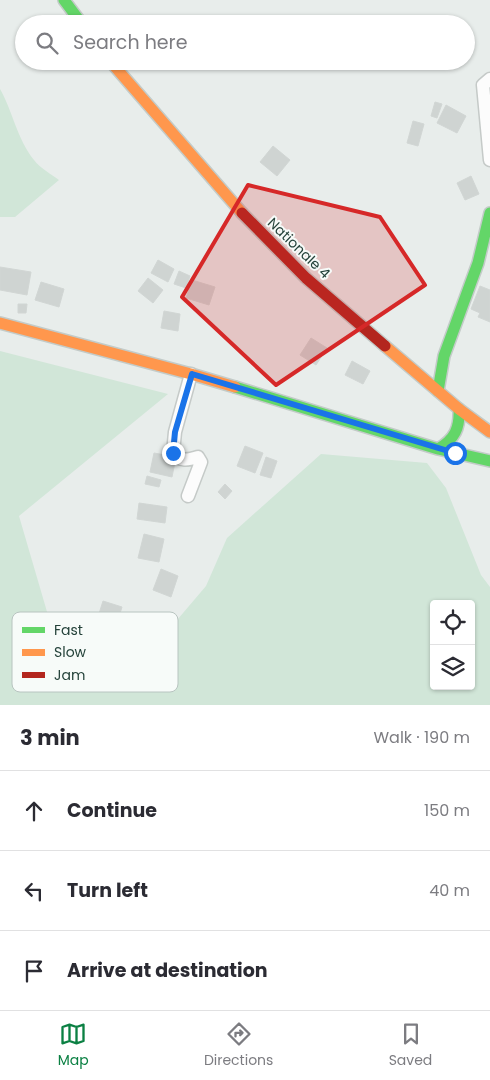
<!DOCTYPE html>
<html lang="en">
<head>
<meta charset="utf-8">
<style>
	:root { --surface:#fff; --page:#f2f2f3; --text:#2b2b33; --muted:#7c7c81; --line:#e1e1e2; --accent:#0b8043 }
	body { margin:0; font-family:Poppins,sans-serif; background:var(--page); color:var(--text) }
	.controls { position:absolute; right:15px; bottom:15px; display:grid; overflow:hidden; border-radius:5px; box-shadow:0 1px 4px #0004 }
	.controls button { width:45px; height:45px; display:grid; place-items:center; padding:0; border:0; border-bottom:1px solid var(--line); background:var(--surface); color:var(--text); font:25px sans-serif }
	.stop { position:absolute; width:15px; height:15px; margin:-11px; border:4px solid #1a73e8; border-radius:50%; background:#fff }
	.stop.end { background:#1a73e8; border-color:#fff; box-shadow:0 1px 5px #0008 }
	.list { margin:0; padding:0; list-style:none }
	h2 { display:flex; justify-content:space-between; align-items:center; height:65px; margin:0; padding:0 20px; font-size:21px }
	h2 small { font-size:16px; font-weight:400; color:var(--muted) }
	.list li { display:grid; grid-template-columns:32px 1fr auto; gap:15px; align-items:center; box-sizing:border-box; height:80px; padding:0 20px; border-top:1px solid var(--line) }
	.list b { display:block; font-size:19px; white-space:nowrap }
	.list em { font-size:16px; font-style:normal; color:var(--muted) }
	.icon { flex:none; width:28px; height:28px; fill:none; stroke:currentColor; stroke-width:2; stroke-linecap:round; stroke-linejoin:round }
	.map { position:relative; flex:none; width:490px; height:705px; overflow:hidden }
	.search { position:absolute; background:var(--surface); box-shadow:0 1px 4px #0004; left:15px; right:15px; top:15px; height:55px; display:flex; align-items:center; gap:12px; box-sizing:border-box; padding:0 18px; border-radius:28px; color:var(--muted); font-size:19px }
	.sheet { height:305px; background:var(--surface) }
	nav { display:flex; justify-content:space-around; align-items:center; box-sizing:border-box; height:70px; border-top:1px solid var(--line); background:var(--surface); font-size:14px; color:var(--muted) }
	nav a { display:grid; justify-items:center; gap:2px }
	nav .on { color:var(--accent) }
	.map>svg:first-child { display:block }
	.green { fill:#d1e6d8; fill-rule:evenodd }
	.building { fill:#cfd4d2; stroke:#d1d6d4 }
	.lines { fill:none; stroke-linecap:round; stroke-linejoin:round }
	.street-casing { stroke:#c5cac8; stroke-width:15 }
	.fast-casing { stroke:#c3cbc8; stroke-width:14 }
	.slow-casing { stroke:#c3cbc8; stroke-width:14 }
	.jam-casing { stroke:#c3cbc8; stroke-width:14 }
	.street { stroke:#fcfcfc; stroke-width:12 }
	.fast { stroke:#63d668; stroke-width:11 }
	.slow { stroke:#ff974d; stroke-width:11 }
	.jam { stroke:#b3261e; stroke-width:11 }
	.route { stroke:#1a73e8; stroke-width:6 }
	.marked { fill:#d62828; fill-opacity:0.2; stroke:#d62828; stroke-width:4; stroke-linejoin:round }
	.labels { text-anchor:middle; stroke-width:4; stroke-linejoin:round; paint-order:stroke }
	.street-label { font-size:14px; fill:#24423a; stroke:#f7fbf9 }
	.key { fill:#f7fbf9; stroke:#b8c4c0; stroke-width:1 }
	.key-label { font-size:14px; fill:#24423a }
</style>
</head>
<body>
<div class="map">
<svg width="490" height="705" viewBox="0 0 490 705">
	<rect width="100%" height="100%" fill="#e8edeb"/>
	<path class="green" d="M 0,89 C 13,112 17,139 34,160 C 40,168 51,174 59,180 L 15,217 L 0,217 Z
		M 0,351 L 168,394 L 19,516 L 50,622 L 67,659 L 136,649 L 166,633 L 206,586 L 227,538 L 321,454 L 427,463 L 446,488 L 481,575 L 490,587 L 490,705 L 0,705 ZM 434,604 L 471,604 L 471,686 L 434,686 Z"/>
	<path class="building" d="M 435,102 L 442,104 L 437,118 L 431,116 Z
		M 446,105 L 466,116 L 457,133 L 437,123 Z
		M 413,121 L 424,124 L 418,146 L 407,143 Z
		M 273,146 L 290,160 L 277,176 L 260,162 Z
		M 471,176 L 479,194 L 465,200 L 457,183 Z
		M 158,260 L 174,269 L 168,282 L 151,273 Z
		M 0,267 L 31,272 L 27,295 L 0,290 Z
		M 179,271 L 190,276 L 186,288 L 174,284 Z
		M 148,278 L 163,290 L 153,303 L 138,291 Z
		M 192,280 L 215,287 L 209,305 L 186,298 Z
		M 41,282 L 64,289 L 59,307 L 35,300 Z
		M 480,286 L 490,290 L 490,322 L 478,317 L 480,313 L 471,309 Z
		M 18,304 L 27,304 L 26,313 L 18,313 Z
		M 164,311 L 180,314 L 178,331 L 161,328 Z
		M 311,338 L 327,348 L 316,365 L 300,355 Z
		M 352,361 L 370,371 L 363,384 L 345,375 Z
		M 245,446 L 263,453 L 255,473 L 237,466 Z
		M 154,453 L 176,457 L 172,477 L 150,472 Z
		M 266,457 L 277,461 L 271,478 L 260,475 Z
		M 147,476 L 161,480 L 159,487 L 145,484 Z
		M 225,484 L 232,491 L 225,499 L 218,492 Z
		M 139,503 L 167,507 L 165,523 L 137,519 Z
		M 144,534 L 164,539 L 159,562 L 138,558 Z
		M 161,569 L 178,576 L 171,597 L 153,590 Z
		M 103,601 L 122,607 L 116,626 L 97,620 Z"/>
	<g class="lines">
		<defs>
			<path id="street" d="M 490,79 L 483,85 L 490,160
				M 188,496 L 201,462 L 198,457 C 188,460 180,462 173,453 L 175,432 L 191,374"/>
			<path id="fast" d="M 64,0 L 82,24
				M 235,387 L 438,449 L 490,461
				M 438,391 L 444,356 L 478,263 L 490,213
				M 438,449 C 455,439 460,428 459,409"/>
			<path id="slow" d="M 110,61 L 242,213
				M 0,323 L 191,374 L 235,387
				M 385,346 L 459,409 L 490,432"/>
			<path id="jam" d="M 242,213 L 306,278 L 385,346"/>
		</defs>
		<use href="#street" class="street-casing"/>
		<use href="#fast" class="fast-casing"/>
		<use href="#slow" class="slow-casing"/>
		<use href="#jam" class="jam-casing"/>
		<use href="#street" class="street"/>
		<use href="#fast" class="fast"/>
		<use href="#slow" class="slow"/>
		<use href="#jam" class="jam"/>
	</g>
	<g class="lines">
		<path class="route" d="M 173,453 L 175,432 L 192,374 L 455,453"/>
	</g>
	<path class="marked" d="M 248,185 L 380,217 L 425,285 L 276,385 L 182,297 Z"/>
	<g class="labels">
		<g class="street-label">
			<text transform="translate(299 248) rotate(44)" y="5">Nationale 4</text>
		</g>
	</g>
	<rect x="12" y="612" width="166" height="80" rx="8" class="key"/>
	<rect x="22" y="627" width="23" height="6" fill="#63d668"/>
	<rect x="22" y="649" width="23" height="7" fill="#ff974d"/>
	<rect x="22" y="672" width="23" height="6" fill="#b3261e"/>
	<g class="key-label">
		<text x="54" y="635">Fast</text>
		<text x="54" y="657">Slow</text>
		<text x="54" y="680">Jam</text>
	</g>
</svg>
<div class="controls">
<button><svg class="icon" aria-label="locate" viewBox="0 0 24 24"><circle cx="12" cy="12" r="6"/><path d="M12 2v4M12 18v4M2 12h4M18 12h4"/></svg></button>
<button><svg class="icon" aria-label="layers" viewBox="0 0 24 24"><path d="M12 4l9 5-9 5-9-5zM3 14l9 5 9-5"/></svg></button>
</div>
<div class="stop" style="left:455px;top:453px"></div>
<div class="stop end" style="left:173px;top:453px"></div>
<div class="search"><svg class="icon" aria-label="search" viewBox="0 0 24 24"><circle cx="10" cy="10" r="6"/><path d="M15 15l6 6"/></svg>Search here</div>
</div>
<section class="sheet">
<h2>3 min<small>Walk · 190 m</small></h2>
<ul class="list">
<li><svg class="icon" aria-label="ahead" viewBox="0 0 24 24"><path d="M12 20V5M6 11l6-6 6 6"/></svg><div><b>Continue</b></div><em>150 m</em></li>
<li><svg class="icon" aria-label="left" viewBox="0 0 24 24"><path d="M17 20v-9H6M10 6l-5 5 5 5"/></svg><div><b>Turn left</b></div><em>40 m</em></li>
<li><svg class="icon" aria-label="arrive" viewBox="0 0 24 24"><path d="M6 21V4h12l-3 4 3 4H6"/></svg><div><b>Arrive at destination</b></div></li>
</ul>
</section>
<nav>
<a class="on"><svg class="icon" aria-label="map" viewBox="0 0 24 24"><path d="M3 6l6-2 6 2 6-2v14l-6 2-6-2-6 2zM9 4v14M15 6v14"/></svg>Map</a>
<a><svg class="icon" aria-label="directions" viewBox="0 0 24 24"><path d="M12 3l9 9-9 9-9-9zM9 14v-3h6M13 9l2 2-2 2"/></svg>Directions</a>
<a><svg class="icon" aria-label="saved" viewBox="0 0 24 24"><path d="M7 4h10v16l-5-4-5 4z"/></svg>Saved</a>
</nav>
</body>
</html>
